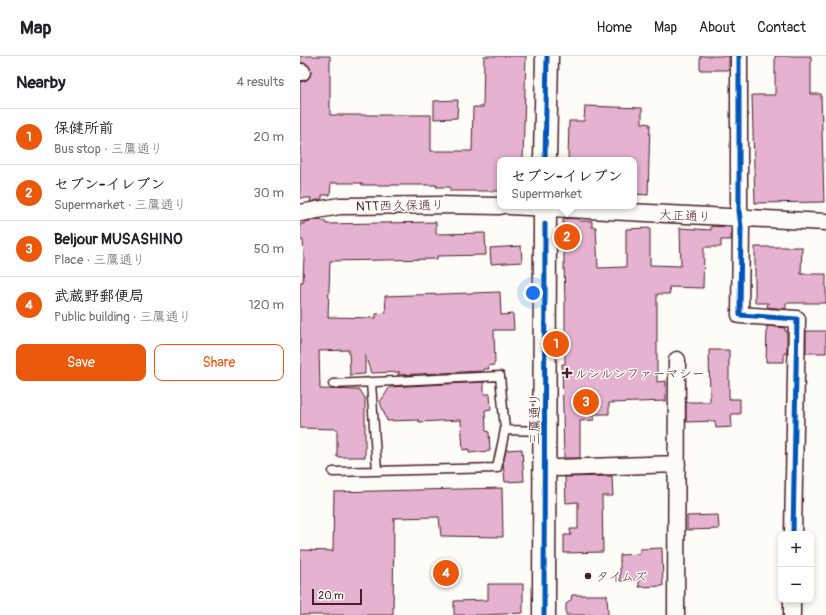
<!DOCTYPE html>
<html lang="en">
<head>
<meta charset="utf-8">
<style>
	:root { --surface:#fff; --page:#f6f6f6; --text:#202124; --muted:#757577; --line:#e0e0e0; --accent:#ea580c }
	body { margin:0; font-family:Pangolin,"Klee One",sans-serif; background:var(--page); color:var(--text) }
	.controls { position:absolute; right:12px; bottom:12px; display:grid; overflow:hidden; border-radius:8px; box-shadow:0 2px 6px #0003 }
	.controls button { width:36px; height:36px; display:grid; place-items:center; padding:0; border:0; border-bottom:1px solid var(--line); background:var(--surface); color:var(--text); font:20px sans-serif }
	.scale { position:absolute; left:12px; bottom:10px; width:50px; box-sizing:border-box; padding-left:4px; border:2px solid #4a1f2b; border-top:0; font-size:11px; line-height:14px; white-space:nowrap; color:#4a1f2b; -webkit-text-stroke:3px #fdfcf7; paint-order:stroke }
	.you { position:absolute; left:233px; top:237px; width:14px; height:14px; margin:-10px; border:3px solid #fff; border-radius:50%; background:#1a73e8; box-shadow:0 0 0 6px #1a73e833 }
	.badge { display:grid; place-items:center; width:26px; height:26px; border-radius:50%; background:var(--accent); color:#fff; font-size:13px; font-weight:700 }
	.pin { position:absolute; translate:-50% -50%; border:2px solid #fff; box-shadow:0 1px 4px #0006 }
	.popup { position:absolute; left:197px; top:101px; width:140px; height:52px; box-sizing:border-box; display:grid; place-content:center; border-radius:8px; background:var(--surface); filter:drop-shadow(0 1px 3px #0005); font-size:13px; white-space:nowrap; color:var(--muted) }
	.popup b { font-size:15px; color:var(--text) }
	.popup::after { content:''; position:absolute; left:50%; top:100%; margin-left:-8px; border:8px solid transparent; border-top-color:var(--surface) }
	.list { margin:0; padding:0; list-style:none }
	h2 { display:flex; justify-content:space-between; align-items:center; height:52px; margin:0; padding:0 16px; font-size:17px }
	h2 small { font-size:13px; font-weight:400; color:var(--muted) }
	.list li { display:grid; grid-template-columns:26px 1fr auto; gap:12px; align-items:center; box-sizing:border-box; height:56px; padding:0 16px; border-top:1px solid var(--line) }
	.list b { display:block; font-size:15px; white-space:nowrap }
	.list p { margin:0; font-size:13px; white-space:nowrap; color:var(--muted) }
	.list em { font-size:13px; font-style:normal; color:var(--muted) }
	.actions { display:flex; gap:8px; padding:12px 16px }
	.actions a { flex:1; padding:9px 0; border:1px solid var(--accent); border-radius:8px; text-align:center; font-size:14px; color:var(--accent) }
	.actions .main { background:var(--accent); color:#fff }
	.map { position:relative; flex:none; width:526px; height:559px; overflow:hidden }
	header { display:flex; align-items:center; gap:24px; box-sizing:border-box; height:56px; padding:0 20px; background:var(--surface); border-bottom:1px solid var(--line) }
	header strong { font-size:19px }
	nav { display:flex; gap:22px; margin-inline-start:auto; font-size:14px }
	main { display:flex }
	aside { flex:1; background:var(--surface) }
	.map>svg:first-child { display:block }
	.building { fill:#e5b2cf; stroke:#4a1f2b }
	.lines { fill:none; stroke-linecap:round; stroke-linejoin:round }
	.service-casing { stroke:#4a1f2b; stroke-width:11 }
	.minor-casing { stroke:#4a1f2b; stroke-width:19 }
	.secondary-casing { stroke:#4a1f2b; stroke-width:25 }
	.service { stroke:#fdfcf7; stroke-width:8 }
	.minor { stroke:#fdfcf7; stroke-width:16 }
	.secondary { stroke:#fdfcf7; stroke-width:22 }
	.cycleway-casing { stroke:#fdfcf7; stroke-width:8 }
	.cycleway { stroke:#0057b8; stroke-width:5 }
	.poi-dot { fill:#4a1f2b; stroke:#fdfcf7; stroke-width:1.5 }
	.labels { text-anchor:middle; stroke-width:3; stroke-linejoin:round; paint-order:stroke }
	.street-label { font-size:13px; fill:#4a1f2b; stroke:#fdfcf7 }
	.poi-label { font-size:13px; fill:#4a1f2b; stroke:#fdfcf7; text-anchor:start }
</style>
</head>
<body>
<header>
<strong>Map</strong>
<nav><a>Home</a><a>Map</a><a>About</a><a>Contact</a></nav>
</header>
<main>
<aside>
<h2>Nearby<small>4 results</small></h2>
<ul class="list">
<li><span class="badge">1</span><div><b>保健所前</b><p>Bus stop · 三鷹通り</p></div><em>20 m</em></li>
<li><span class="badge">2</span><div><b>セブン-イレブン</b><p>Supermarket · 三鷹通り</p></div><em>30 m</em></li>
<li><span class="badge">3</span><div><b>Beljour MUSASHINO</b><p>Place · 三鷹通り</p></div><em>50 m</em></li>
<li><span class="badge">4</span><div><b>武蔵野郵便局</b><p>Public building · 三鷹通り</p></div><em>120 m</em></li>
</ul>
<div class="actions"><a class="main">Save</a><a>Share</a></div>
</aside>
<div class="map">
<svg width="526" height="559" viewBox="0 0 526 559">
	<rect width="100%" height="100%" fill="#fdfcf7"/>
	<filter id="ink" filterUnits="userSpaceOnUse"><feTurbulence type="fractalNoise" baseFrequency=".025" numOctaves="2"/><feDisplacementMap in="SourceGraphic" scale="8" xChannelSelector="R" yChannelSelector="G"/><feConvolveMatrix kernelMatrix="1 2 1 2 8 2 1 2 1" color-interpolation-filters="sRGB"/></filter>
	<g filter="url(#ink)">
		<path class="building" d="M 0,0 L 30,0 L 30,59 L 131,59 L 131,95 L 172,95 L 173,51 L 183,51 L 184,0 L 226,0 L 223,104 L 200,104 L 200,135 L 150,135 L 150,131 L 136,131 L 137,129 L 62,129 L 61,127 L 31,127 L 30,139 L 22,139 L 22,143 L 10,146 L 11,142 L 0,142 L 0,26 L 7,24 L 10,20 L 11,16 L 10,12 L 7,8 L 0,6 Z
			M 400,0 L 429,0 L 429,14 L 400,14 Z
			M 475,0 L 511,0 L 511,38 L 521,38 L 524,146 L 455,147 L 452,39 L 475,39 Z
			M 158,44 L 157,62 L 134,63 L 134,45 Z
			M 285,50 L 342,52 L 342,67 L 350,68 L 348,139 L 334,138 L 334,104 L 268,104 L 269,65 L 284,65 Z
			M 263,162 L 279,163 L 279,165 L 292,165 L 292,171 L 296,171 L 298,212 L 326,211 L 326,173 L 350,172 L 350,209 L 381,210 L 380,172 L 411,174 L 411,170 L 431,171 L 431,184 L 421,184 L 421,191 L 404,191 L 403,232 L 369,231 L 370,238 L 357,238 L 357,326 L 366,325 L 366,345 L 309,347 L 309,358 L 294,358 L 294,364 L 280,365 L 280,402 L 264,402 L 262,308 L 265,308 L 265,249 Z
			M 21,163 L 21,165 L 26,165 L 26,168 L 136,166 L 136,178 L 185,177 L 186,199 L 137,200 L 137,203 L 30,205 L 28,261 L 76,262 L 76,258 L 86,257 L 85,240 L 200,236 L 201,259 L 213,258 L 214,274 L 194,274 L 195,307 L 194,307 L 194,309 L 188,310 L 189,313 L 183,313 L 183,315 L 97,319 L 100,316 L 71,317 L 65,299 L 65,318 L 50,319 L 49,294 L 19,295 L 20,333 L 60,334 L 65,342 L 65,401 L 37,401 L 37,373 L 0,372 L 0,226 L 3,226 L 4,200 L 3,184 L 0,184 L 0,168 L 4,168 L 4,166 Z
			M 221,190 L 222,206 L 191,208 L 190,192 Z
			M 455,191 L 502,191 L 501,218 L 526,218 L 526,247 L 486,247 L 486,253 L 467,251 L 468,247 L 455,247 Z
			M 467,270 L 485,272 L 485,275 L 487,275 L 487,297 L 484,297 L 484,306 L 466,306 Z
			M 506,275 L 526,275 L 526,297 L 506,297 Z
			M 409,294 L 429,294 L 429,343 L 440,343 L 440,358 L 431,358 L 432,371 L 416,372 L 415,365 L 386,366 L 386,346 L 410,346 Z
			M 184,326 L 184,338 L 190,338 L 191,353 L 185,354 L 186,375 L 189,376 L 190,395 L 169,397 L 169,393 L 163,394 L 161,364 L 119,366 L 119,364 L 87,365 L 80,346 L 90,331 Z
			M 222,393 L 224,425 L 205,426 L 203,408 L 206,394 Z
			M 312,420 L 313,440 L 302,440 L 303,496 L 264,497 L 264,479 L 271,479 L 270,473 L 278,473 L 278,446 L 266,447 L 265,421 Z
			M 202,432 L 203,481 L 141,480 L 139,461 L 94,462 L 93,559 L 0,559 L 0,494 L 33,495 L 34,436 Z
			M 418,459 L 419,473 L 387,474 L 387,460 Z
			M 362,492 L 363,530 L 339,531 L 339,524 L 320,525 L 320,499 L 340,498 L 340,493 Z
			M 188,528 L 223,528 L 223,557 L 184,559 L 154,559 L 154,545 L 188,544 Z
			M 272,539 L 307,539 L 308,559 L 266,559 L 266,548 L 271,544 Z"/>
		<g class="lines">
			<defs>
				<path id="service" d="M 71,326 L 77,415
					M 33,328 L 200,320 L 205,374 L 197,412 L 33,416
					M 205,374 L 244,375"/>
				<path id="minor" d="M 439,0 L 439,155 L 441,171 L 440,259 L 497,263 L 493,478
					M 0,16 L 2,16
					M 209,150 L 526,166
					M 0,157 L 40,150 L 141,149 L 200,150
					M 257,412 L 377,408
					M 376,559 L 377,304
					M 492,559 L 492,544"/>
				<path id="secondary" d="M 245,104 L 247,0
					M 244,559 L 245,150"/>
			</defs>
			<use href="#service" class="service-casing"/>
			<use href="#minor" class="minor-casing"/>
			<use href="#secondary" class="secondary-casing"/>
			<use href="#service" class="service"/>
			<use href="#minor" class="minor"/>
			<use href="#secondary" class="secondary"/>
			<defs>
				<path id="cycleway" d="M 439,0 L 439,155 L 441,171 L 440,259 L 497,263 L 493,478
					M 245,104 L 247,0
					M 244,559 L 245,168"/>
			</defs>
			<use href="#cycleway" class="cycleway-casing"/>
			<use href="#cycleway" class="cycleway"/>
		</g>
	</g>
	<g class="poi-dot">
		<path d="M265 311h4v4h4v4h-4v4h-4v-4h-4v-4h4z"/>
		<circle cx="288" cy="520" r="4"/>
	</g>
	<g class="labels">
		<g class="street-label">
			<text transform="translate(100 149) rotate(-1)" y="5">NTT西久保通り</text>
			<text transform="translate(385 159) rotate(3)" y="5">大正通り</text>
			<text transform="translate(234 363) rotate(-90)" y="5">三鷹通り</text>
		</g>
		<g class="poi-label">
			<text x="275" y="322">ルンルンファーマシー</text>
			<text x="296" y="525">タイムズ</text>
		</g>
	</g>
</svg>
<div class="controls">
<button>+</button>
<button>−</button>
</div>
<div class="scale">20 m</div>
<div class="you"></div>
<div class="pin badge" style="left:256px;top:288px">1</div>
<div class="pin badge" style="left:267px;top:181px">2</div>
<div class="popup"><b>セブン-イレブン</b>Supermarket</div>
<div class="pin badge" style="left:286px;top:346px">3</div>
<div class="pin badge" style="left:146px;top:517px">4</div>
</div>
</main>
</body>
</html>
